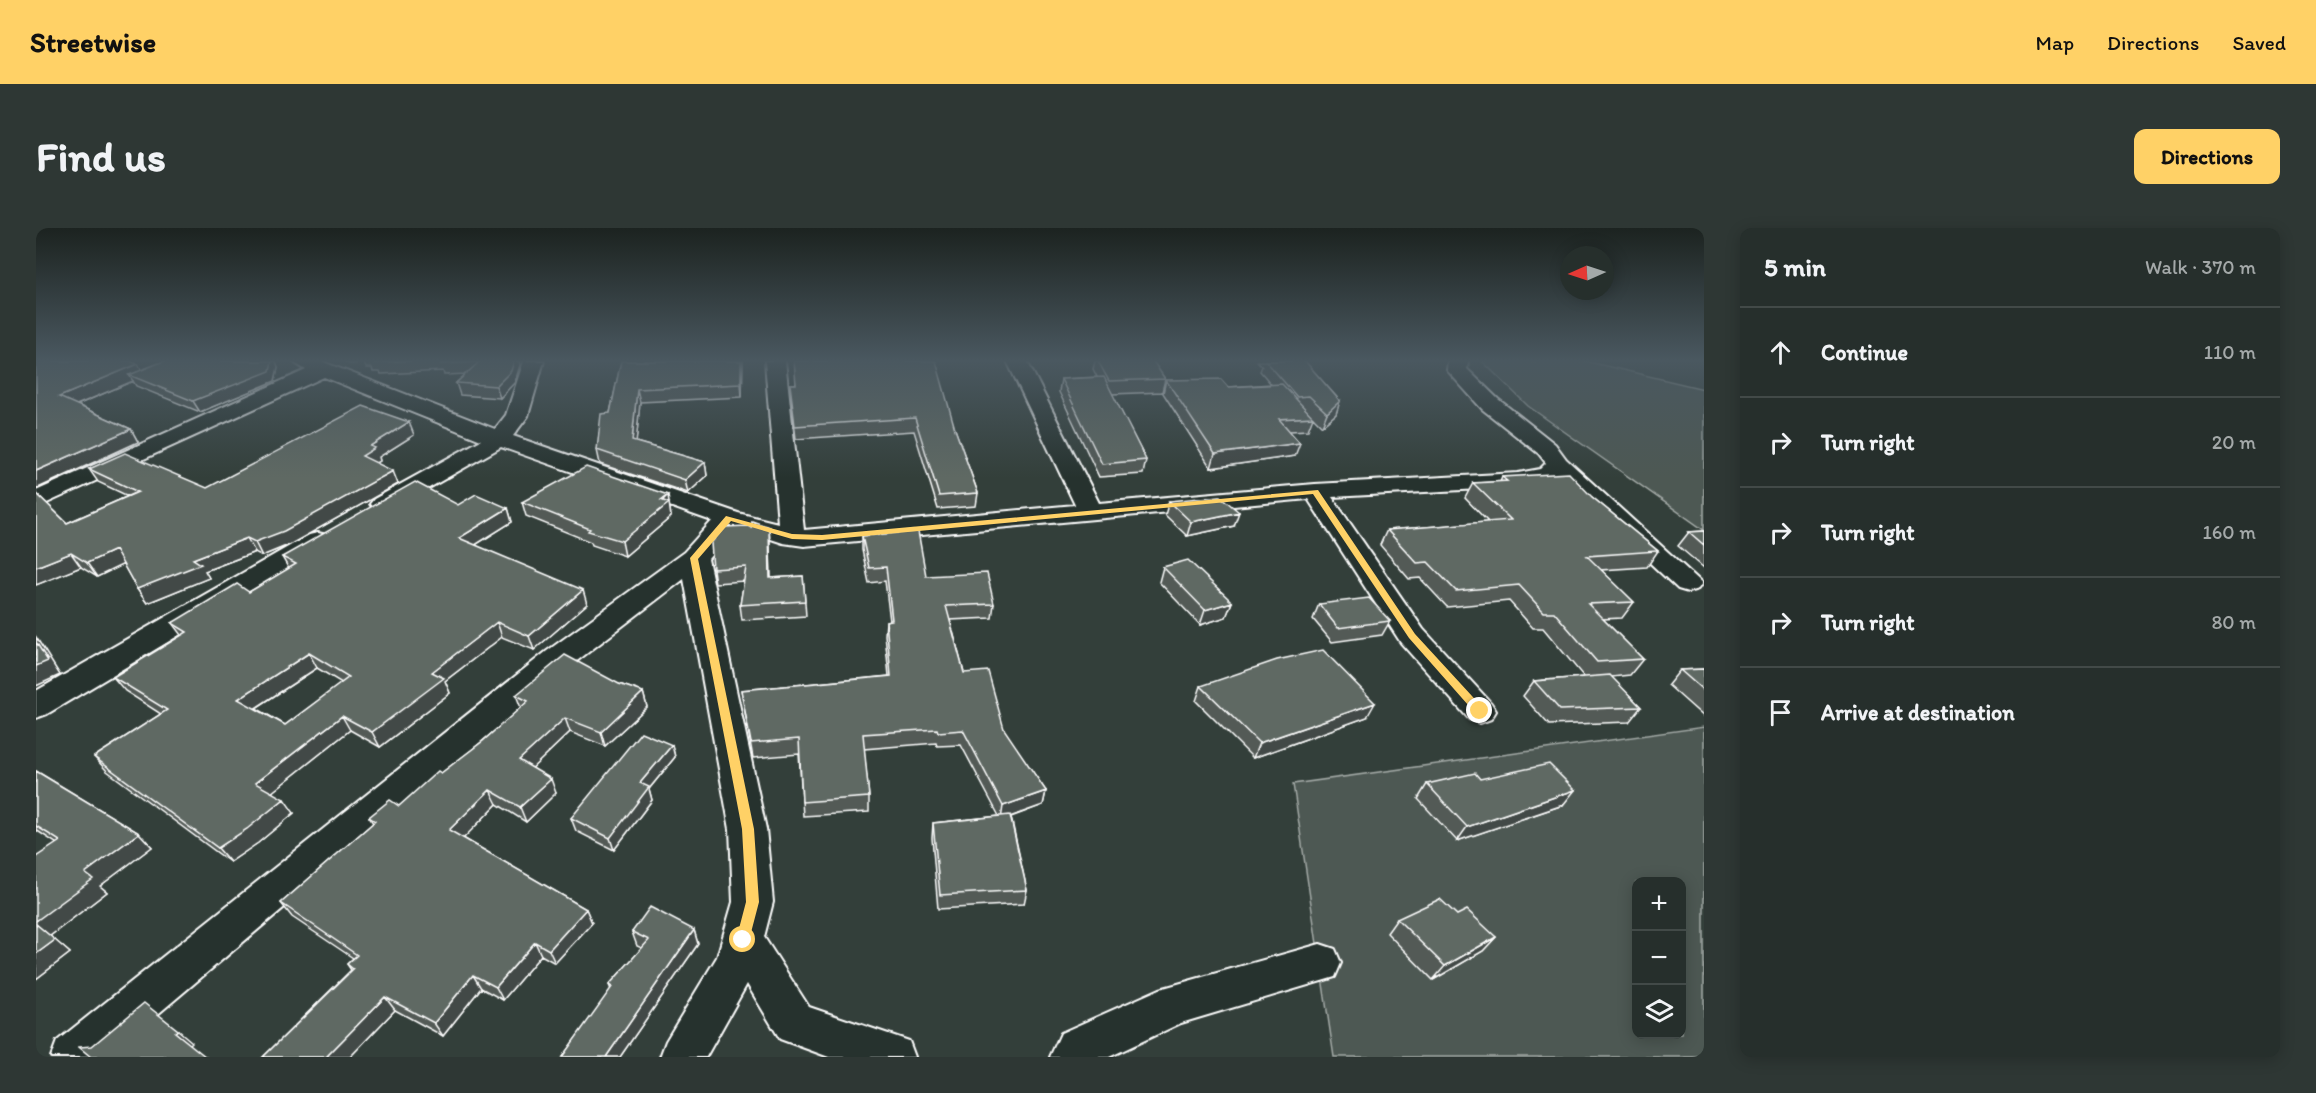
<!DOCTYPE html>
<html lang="en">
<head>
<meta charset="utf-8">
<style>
	:root { --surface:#262f2c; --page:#2e3734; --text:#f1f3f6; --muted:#a4a9a9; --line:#424a48; --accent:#ffd166 }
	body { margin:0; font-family:Itim,sans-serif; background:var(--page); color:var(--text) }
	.controls { position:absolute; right:18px; bottom:18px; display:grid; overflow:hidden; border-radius:12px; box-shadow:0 3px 15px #0003 }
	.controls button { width:54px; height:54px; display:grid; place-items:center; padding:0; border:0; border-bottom:2px solid var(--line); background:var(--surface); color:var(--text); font:30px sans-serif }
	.compass { position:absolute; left:1524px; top:18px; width:54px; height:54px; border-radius:50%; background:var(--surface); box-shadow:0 3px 15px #0003; rotate:267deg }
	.stop { position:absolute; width:18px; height:18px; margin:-14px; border:4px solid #ffd166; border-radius:50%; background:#fff }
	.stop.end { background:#ffd166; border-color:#fff; box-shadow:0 2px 6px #0008 }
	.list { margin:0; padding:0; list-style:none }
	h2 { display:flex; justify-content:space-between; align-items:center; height:78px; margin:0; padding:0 24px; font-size:26px }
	h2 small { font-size:20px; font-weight:400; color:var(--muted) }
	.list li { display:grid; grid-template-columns:39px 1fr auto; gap:18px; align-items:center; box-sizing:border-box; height:90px; padding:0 24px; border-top:2px solid var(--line) }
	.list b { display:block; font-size:22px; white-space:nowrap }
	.list em { font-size:20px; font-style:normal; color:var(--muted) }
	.icon { flex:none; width:33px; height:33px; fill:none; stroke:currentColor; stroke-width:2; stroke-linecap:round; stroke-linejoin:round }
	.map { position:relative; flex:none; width:1668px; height:829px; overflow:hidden; border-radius:12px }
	header { display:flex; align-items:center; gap:36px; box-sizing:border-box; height:84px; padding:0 30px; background:var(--accent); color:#111 }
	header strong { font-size:28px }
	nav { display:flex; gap:33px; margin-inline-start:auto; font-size:21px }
	.intro { display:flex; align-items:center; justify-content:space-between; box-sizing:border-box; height:144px; padding:0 36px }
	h1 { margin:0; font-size:42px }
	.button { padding:15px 27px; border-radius:12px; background:var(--accent); color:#111; font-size:21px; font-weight:700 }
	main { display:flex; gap:36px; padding:0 36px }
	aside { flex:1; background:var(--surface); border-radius:12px; box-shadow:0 3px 15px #0003 }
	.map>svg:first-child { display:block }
	.green { fill:#4d5853; stroke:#a6aca9; stroke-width:1.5; fill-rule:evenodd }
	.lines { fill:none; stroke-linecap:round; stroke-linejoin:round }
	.minor-casing { stroke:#fff; stroke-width:4 }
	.minor { fill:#26332d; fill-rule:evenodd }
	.wall { fill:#525a56; stroke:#fff; stroke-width:1.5; fill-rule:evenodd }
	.shaded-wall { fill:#424a46; stroke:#fff; stroke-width:1.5 }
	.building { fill:#5f6964; stroke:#fff; stroke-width:1.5; fill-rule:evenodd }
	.route { fill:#ffd166 }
</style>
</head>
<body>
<header>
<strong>Streetwise</strong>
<nav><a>Map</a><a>Directions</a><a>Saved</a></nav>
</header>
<div class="intro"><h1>Find us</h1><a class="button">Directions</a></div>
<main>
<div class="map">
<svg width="1668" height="829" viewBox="0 0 1668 829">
	<rect width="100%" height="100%" fill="#333f3a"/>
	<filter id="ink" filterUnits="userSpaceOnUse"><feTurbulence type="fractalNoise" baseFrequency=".0167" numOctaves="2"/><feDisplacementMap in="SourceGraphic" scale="12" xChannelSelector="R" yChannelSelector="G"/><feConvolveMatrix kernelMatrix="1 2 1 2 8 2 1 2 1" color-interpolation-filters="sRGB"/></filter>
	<g filter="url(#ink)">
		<path class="green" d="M 1446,133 L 1549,133 L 1668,161 L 1668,302 L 1492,178 Z
			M 1668,499 L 1668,829 L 1298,829 L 1257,556 ZM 1600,654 L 1646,654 L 1646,806 L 1600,806 Z"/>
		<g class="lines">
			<defs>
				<path id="minor" d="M 256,133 L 285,133 L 295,137 L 459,201 L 470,187 L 488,133 L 508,133 L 492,188 L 477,208 L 702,285 L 742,295 L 729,133 L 749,133 L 768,302 L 1039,277 L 971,133 L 991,133 L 1063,275 L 1279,256 L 1482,245 L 1504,241 L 1510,235 L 1503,226 L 1446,181 L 1411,142 L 1412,133 L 1432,133 L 1431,141 L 1462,171 L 1519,216 L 1530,231 L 1666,355 L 1662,361 L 1652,364 L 1642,361 L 1523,250 L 1482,259 L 1296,269 L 1387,401 L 1455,475 L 1460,483 L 1455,491 L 1444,495 L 1433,491 L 1365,415 L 1272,271 L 768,318 L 747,315 L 699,299 L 672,331 L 730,601 L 737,674 L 728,709 L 773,779 L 873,813 L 879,829 L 793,829 L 744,811 L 711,756 L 670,829 L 624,829 L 630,813 L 681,729 L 697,674 L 694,601 L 648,351 L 533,439 L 71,829 L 15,829 L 21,813 L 511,423 L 648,324 L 676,293 L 465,219 L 356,281 L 347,284 L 338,281 L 334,276 L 338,271 L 445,212 L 288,149 L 0,280 L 0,263 L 270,142 Z
					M 282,305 L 291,307 L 295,313 L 291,319 L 11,486 L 0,490 L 0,463 L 273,307 Z
					M 1284,716 L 1299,721 L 1305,735 L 1299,749 L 1145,795 L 1073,829 L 1014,829 L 1025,805 L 1124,761 Z"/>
			</defs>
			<use href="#minor" class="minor-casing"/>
			<use href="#minor" class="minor"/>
		</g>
		<path class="wall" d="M 128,133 L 240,133 L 242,139 L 239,153 L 164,184 L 100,158 L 97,153 L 41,177 L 95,201 L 102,214 L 0,261 L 0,134 L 102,136 L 105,142 Z
			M 307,133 L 483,133 L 484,137 L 479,154 L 464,170 L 424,167 L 420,155 L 430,146 L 408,147 L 407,143 L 345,146 L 344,144 L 337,144 L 336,140 L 330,140 L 328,135 L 314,136 Z
			M 585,133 L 707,133 L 706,169 L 604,174 L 600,214 L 669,234 L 671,248 L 652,265 L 564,236 L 561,222 L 574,185 Z
			M 1059,133 L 1117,133 L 1129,151 L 1126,164 L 1076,166 L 1110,232 L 1107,246 L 1063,249 L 1023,164 L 1025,151 L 1061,149 L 1057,141 Z
			M 1221,133 L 1269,133 L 1304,173 L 1300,186 L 1286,198 L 1277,189 L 1272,202 L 1254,203 L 1259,228 L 1175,240 L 1127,165 L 1130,152 L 1192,159 L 1235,156 L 1224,143 L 1226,138 Z
			M 754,156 L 760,156 L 919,201 L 942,265 L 940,278 L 902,281 L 878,203 L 760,211 Z
			M 378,207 L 343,229 L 344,233 L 341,235 L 362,256 L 255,316 L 226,328 L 219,324 L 169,343 L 173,350 L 111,375 L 101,361 L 87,336 L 61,349 L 45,339 L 0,357 L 0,265 L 31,295 L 92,268 L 62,254 L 53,241 L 171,260 Z
			M 1466,249 L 1556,269 L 1622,323 L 1611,339 L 1565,342 L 1598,374 L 1586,390 L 1567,391 L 1607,431 L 1594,447 L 1575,449 L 1605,479 L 1593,494 L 1513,497 L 1487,468 L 1498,453 L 1548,449 L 1507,400 L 1497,400 L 1473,373 L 1411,379 L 1384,350 L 1373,351 L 1344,317 L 1351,302 L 1452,294 L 1429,270 L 1437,255 L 1464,254 Z
			M 1133,273 L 1198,298 L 1151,308 L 1129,287 Z
			M 486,274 L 634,281 L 635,289 L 589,328 L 556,317 L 555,314 L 490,288 Z
			M 422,277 L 472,280 L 476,294 L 439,317 L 551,376 L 498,422 L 466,409 L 409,453 L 414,465 L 344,519 L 314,502 L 236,564 L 258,585 L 222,615 L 194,634 L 71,543 L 58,529 L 125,486 L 89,463 L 77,449 L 145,407 L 136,395 L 213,364 L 253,341 L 246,329 ZM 281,440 L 306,455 L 249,497 L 220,480 Z
			M 733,299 L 735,350 L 767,348 L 770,388 L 706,392 L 704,377 L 708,353 L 679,355 L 677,341 L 715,300 Z
			M 1668,303 L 1668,340 L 1642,318 L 1653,304 Z
			M 826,308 L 890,348 L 958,376 L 956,390 L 914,392 L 928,445 L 1010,563 L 1007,577 L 975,589 L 991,662 L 988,676 L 902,681 L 896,610 L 897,595 L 963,588 L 925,517 L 901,518 L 900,515 L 828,521 L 833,569 L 833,584 L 767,588 L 763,526 L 717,530 L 705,462 L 853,448 L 849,407 L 850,393 L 854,393 L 849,353 L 833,355 L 826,322 Z
			M 1127,339 L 1196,374 L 1190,389 L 1164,397 L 1123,354 Z
			M 1283,376 L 1354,393 L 1346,407 L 1296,414 L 1277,391 Z
			M 1668,441 L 1668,489 L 1632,457 L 1644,442 Z
			M 583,456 L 607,464 L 611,479 L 569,518 L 534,504 L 496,540 L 520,565 L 490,594 L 461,576 L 427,610 L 550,681 L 556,695 L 519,735 L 505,727 L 467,772 L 445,760 L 407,808 L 359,782 L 314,829 L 227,829 L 315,742 L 311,736 L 317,730 L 256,689 L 245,675 L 337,595 L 333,589 L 363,578 L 447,513 L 485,480 L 480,467 Z
			M 1165,458 L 1331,489 L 1217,530 L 1160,473 Z
			M 636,517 L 639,529 L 613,561 L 616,572 L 578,622 L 540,603 L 535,590 Z
			M 0,543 L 103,605 L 116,619 L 64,658 L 71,664 L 14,708 L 34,725 L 0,751 L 20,615 L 0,602 Z
			M 1391,556 L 1527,577 L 1421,613 L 1382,571 Z
			M 1421,687 L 1460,709 L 1447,723 L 1397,752 L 1351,705 L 1361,691 Z
			M 658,702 L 662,716 L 584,829 L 526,829 L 575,762 L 573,757 L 606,720 L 601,718 L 596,704 Z"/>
		<path class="shaded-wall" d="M 236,133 L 240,133 L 242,139 L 239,153 L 164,184 L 157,173 Z
			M 478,133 L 483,133 L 484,137 L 479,154 L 464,170 L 460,158 Z
			M 705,133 L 707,133 L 706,169 L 705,156 Z
			M 102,136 L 109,149 L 93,147 L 97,153 L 31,181 L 23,169 Z
			M 601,161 L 604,174 L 599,227 L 596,213 Z
			M 1304,173 L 1300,186 L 1286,198 L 1291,185 Z
			M 373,194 L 378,207 L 343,229 L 344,233 L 331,241 L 326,228 L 334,218 Z
			M 95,201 L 102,214 L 0,261 L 0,243 Z
			M 1264,215 L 1259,228 L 1175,240 L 1179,226 Z
			M 669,234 L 671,248 L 652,265 L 649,252 Z
			M 357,243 L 362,256 L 255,316 L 226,328 L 219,314 Z
			M 632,267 L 635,289 L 589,328 L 586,313 Z
			M 472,280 L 476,294 L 428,324 L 423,310 Z
			M 1203,284 L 1198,298 L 1151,308 L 1155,294 Z
			M 733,299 L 734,313 L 735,365 L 734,350 Z
			M 211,310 L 219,324 L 169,343 L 173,350 L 111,375 L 101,361 L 157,331 Z
			M 79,322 L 88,336 L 61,349 L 51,335 Z
			M 35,325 L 45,339 L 0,357 L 0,339 Z
			M 547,362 L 551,376 L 498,422 L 493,408 Z
			M 1196,374 L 1190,389 L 1164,397 L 1169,382 Z
			M 461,394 L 466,409 L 409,453 L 414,465 L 344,519 L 336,504 L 396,444 Z
			M 0,409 L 24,447 L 0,458 Z
			M 273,425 L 281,440 L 212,485 L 202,471 Z
			M 607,464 L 611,479 L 569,518 L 565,504 Z
			M 1339,475 L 1331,489 L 1217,530 L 1223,515 Z
			M 306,488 L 314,502 L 230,569 L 219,555 Z
			M 529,490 L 534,504 L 489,547 L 483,532 Z
			M 636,517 L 639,529 L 613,561 L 616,572 L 578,622 L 574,610 L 604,555 Z
			M 515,551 L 520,565 L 490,594 L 484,579 Z
			M 454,562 L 461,576 L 421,617 L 413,602 Z
			M 1539,562 L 1527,577 L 1421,613 L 1431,599 Z
			M 1010,563 L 1007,577 L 965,592 L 967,578 Z
			M 248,571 L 258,585 L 222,615 L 194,634 L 182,620 Z
			M 103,605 L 116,619 L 64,658 L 71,664 L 14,708 L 0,696 L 0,693 L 49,645 Z
			M 550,681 L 556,695 L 519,735 L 513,722 Z
			M 658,702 L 662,716 L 584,829 L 570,829 Z
			M 1460,709 L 1447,723 L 1397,752 L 1409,738 Z
			M 19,712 L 34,725 L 0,751 L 0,726 Z
			M 499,714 L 505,727 L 467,772 L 460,759 Z
			M 437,747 L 445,760 L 407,808 L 398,795 Z
			M 349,769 L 359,782 L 314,829 L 290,829 Z
			M 142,802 L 156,814 L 153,817 L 139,804 Z"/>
		<path class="building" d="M 2,133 L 94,133 L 102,136 L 23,169 L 95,201 L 0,243 L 0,134 Z
			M 128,133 L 236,133 L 234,143 L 157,173 L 93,147 Z
			M 341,133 L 363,133 L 340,135 Z
			M 409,133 L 478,133 L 475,143 L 460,158 L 420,155 L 443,134 L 404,136 Z
			M 585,133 L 705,133 L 705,156 L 601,161 L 596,213 L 669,234 L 649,252 L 561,222 L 565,186 L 574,185 Z
			M 758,133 L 900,133 L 919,201 L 942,265 L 903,268 L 879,190 L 759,198 L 754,156 L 760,156 Z
			M 1062,133 L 1117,133 L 1129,151 L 1073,153 Z
			M 1230,133 L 1269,133 L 1304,173 L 1291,185 L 1273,168 L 1261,169 Z
			M 1068,149 L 1110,232 L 1066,236 L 1025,151 Z
			M 1185,151 L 1192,159 L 1246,156 L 1277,189 L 1243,191 L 1264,215 L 1179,226 L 1130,152 Z
			M 327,178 L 373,194 L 334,218 L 339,220 L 326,228 L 357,243 L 248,303 L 219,314 L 211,310 L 157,331 L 165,336 L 101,361 L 79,322 L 51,335 L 35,325 L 0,339 L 0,265 L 31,295 L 102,264 L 53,241 L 89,225 L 171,260 Z
			M 550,239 L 632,267 L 625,272 L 633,275 L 586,313 L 552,303 L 554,301 L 486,274 Z
			M 1533,245 L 1556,269 L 1622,323 L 1551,328 L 1598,374 L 1552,376 L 1607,431 L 1561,434 L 1518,384 L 1508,384 L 1483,357 L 1420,363 L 1392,334 L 1381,335 L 1351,302 L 1475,292 L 1437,255 L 1471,253 L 1466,249 Z
			M 379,254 L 422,277 L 440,266 L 472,280 L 423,310 L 547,362 L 493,408 L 461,394 L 396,444 L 408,450 L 336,504 L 306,488 L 219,555 L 248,571 L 211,601 L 182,620 L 58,529 L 131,482 L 77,449 L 151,404 L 136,395 L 201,356 L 213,364 L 260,336 L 246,329 ZM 273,425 L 313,449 L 249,497 L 202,471 Z
			M 1184,268 L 1203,284 L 1155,294 L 1133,273 Z
			M 716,293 L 733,299 L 734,350 L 767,348 L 769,373 L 704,377 L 710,339 L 677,341 L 675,315 L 688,299 L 712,298 L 715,300 Z
			M 882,303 L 890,348 L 951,345 L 958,376 L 910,378 L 928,445 L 952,443 L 968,501 L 1010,563 L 967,578 L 927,502 L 902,504 L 901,501 L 827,506 L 833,569 L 766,574 L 763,511 L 715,515 L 705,462 L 855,448 L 850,393 L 856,392 L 850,339 L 833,340 L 826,308 Z
			M 1668,303 L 1668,317 L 1653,304 Z
			M 1152,332 L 1196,374 L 1169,382 L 1127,339 Z
			M 1333,370 L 1354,393 L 1302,400 L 1283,376 Z
			M 0,414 L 12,433 L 0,438 Z
			M 1287,422 L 1339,475 L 1223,515 L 1165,458 L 1241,432 Z
			M 529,427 L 583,456 L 607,464 L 565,504 L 529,490 L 483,532 L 515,551 L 484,579 L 454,562 L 413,602 L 550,681 L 513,722 L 499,714 L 460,759 L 437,747 L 398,795 L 349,769 L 290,829 L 227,829 L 317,741 L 311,736 L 321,727 L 245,675 L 339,593 L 333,589 L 354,572 L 363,578 L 402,543 L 405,545 L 447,513 L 492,473 L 480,467 Z
			M 1668,441 L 1668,463 L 1644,442 Z
			M 1574,447 L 1605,479 L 1524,482 L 1498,453 Z
			M 605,504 L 636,517 L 604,555 L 613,559 L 574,610 L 535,590 Z
			M 1513,536 L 1539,562 L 1431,599 L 1391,556 L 1439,545 L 1444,551 Z
			M 0,543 L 103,605 L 49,645 L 57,651 L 0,693 L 0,629 L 24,613 L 0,598 Z
			M 974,587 L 991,662 L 904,667 L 897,595 Z
			M 1404,671 L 1421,687 L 1431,682 L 1460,709 L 1409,738 L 1361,691 Z
			M 614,679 L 658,702 L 570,829 L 526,829 L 576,759 L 573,757 L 613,712 L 596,704 Z
			M 0,696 L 19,712 L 0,726 Z
			M 108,775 L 142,802 L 139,804 L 170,829 L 55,829 L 43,819 L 56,818 Z"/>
	</g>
	<linearGradient id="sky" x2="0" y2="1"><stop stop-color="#1c2320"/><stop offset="0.53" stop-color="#4a5860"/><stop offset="1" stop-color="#4a5860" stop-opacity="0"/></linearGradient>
	<rect width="1668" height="250" fill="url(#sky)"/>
	<path class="route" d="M 1282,262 L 1379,406 L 1447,480 L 1447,486 L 1440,486 L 1373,410 L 1277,266 L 786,312 L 756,311 L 695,293 L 662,331 L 718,601 L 723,674 L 712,716 L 702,716 L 700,712 L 710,674 L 706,601 L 654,330 L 690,288 L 756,306 L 786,307 Z"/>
</svg>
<div class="controls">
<button>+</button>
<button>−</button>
<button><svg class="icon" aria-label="layers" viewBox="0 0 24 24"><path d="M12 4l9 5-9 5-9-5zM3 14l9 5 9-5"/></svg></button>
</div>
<svg class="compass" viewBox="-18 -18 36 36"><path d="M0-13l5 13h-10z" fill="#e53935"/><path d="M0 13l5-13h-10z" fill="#a4a9a9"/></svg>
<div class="stop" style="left:707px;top:712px"></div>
<div class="stop end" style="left:1444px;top:483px"></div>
</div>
<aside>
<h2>5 min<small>Walk · 370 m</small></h2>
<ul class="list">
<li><svg class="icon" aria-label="ahead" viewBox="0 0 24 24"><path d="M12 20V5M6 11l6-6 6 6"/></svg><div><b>Continue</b></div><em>110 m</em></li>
<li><svg class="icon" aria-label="right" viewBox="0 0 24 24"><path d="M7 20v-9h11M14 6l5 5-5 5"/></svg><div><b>Turn right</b></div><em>20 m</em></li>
<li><svg class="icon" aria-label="right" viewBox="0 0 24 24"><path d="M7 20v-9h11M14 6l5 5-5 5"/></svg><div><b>Turn right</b></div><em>160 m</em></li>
<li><svg class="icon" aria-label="right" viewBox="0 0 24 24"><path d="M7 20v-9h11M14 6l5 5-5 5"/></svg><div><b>Turn right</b></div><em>80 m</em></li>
<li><svg class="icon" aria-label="arrive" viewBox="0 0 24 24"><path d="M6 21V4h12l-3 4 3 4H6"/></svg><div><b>Arrive at destination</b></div></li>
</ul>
</aside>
</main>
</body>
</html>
